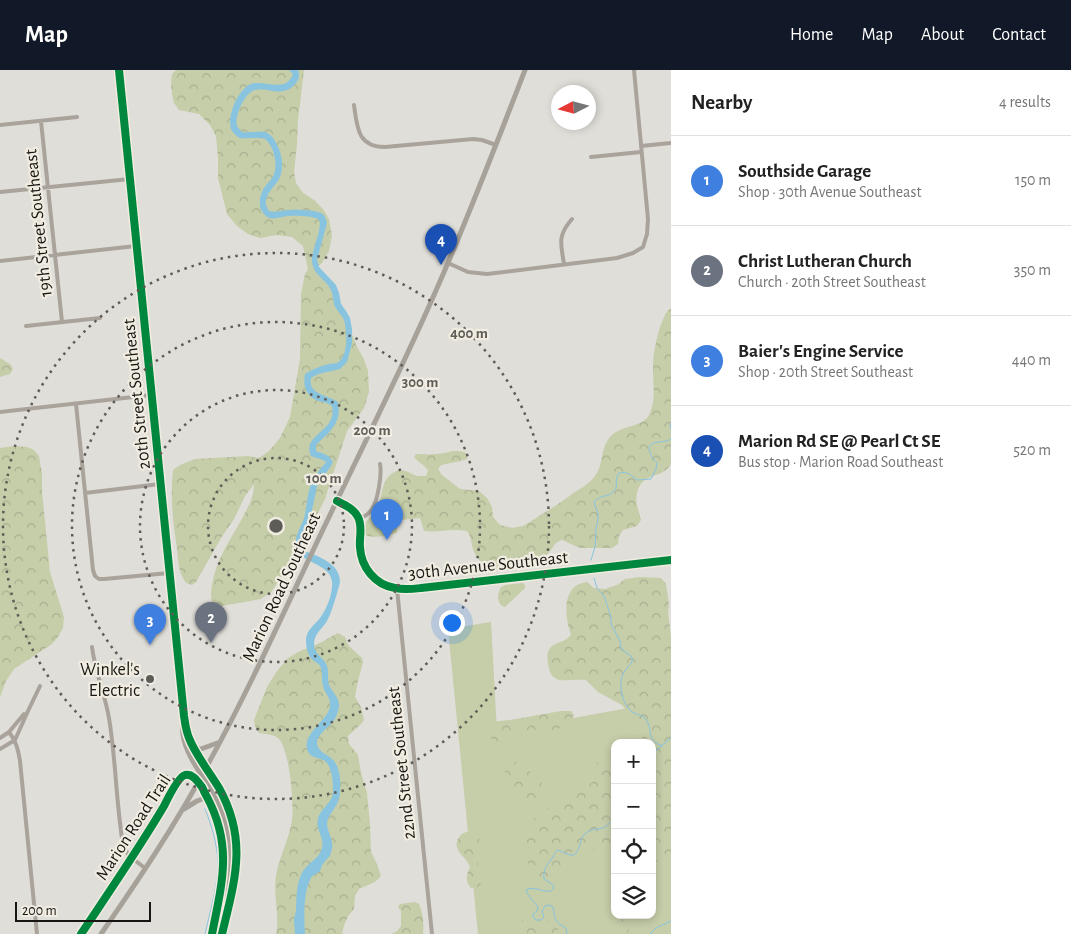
<!DOCTYPE html>
<html lang="en">
<head>
<meta charset="utf-8">
<style>
	:root { --surface:#fff; --page:#f6f6f6; --text:#222; --muted:#767676; --line:#e0e0e0; --accent:#111827 }
	body { margin:0; font-family:"Alegreya Sans",sans-serif; background:var(--page); color:var(--text) }
	.controls { position:absolute; right:15px; bottom:15px; display:grid; overflow:hidden; border-radius:10px; box-shadow:0 2px 8px #0003 }
	.controls button { width:45px; height:45px; display:grid; place-items:center; padding:0; border:0; border-bottom:1px solid var(--line); background:var(--surface); color:var(--text); font:25px sans-serif }
	.compass { position:absolute; left:551px; top:15px; width:45px; height:45px; border-radius:50%; background:var(--surface); box-shadow:0 2px 8px #0003; rotate:264deg }
	.scale { position:absolute; left:15px; bottom:12px; width:136px; box-sizing:border-box; padding-left:5px; border:2px solid #181612; border-top:0; font-size:14px; line-height:18px; white-space:nowrap; color:#181612; -webkit-text-stroke:4px #f0ece1; paint-order:stroke }
	.you { position:absolute; left:451px; top:552px; width:18px; height:18px; margin:-12px; border:4px solid #fff; border-radius:50%; background:#1a73e8; box-shadow:0 0 0 8px #1a73e833 }
	.badge { display:grid; place-items:center; width:32px; height:32px; border-radius:50%; background:var(--accent); color:#fff; font-size:16px; font-weight:700 }
	.pin { position:absolute; translate:-50% -41px; filter:drop-shadow(0 1px 2px #0008) }
	.pin::after { content:''; position:absolute; top:26px; width:18px; height:15px; background:inherit; clip-path:polygon(0 0,100% 0,50% 100%) }
	.list { margin:0; padding:0; list-style:none }
	h2 { display:flex; justify-content:space-between; align-items:center; height:65px; margin:0; padding:0 20px; font-size:21px }
	h2 small { font-size:16px; font-weight:400; color:var(--muted) }
	.list li { display:grid; grid-template-columns:32px 1fr auto; gap:15px; align-items:center; box-sizing:border-box; height:90px; padding:0 20px; border-top:1px solid var(--line) }
	.list b { display:block; font-size:19px; white-space:nowrap }
	.list p { margin:0; font-size:16px; white-space:nowrap; color:var(--muted) }
	.list em { font-size:16px; font-style:normal; color:var(--muted) }
	.icon { flex:none; width:28px; height:28px; fill:none; stroke:currentColor; stroke-width:2; stroke-linecap:round; stroke-linejoin:round }
	.map { position:relative; flex:none; width:671px; height:864px; overflow:hidden }
	header { display:flex; align-items:center; gap:30px; box-sizing:border-box; height:70px; padding:0 25px; background:var(--accent); color:#fff }
	header strong { font-size:24px }
	nav { display:flex; gap:28px; margin-inline-start:auto; font-size:18px }
	main { display:flex }
	aside { flex:1; background:var(--surface) }
	.map>svg:first-child { display:block }
	.green { fill:#c5cda9 }
	.forest { fill:url(#forest-crowns) }
	.water { fill:#88c4e0 }
	.lines { fill:none; stroke-linecap:round; stroke-linejoin:round }
	.stream { stroke:#88c4e0; stroke-width:1 }
	.street { stroke:#a9a39c; stroke-width:4 }
	.secondary { stroke:#a7a299; stroke-width:5 }
	.cycleway-casing { stroke:#f0ece1; stroke-width:11 }
	.cycleway { stroke:#00873e; stroke-width:8 }
	.ring { fill:none; stroke:#5e5c57; stroke-width:2.5; stroke-dasharray:2.5 5 }
	.poi-dot { fill:#5e5c57; stroke:#f0ece1; stroke-width:2 }
	.labels { text-anchor:middle; stroke-width:4.5; stroke-linejoin:round; paint-order:stroke }
	.street-label { font-size:18px; fill:#181612; stroke:#f0ece1 }
	.poi-label { font-size:18px; fill:#181612; stroke:#f0ece1; text-anchor:end }
	.centre { fill:#5e5c57; stroke:#f0ece1; stroke-width:2.5 }
	.ring-label { font-size:15px; text-anchor:middle; font-weight:bold; fill:#5e5c57; stroke:#f0ece1; stroke-width:4.5; stroke-linejoin:round; paint-order:stroke }
</style>
</head>
<body>
<header>
<strong>Map</strong>
<nav><a>Home</a><a>Map</a><a>About</a><a>Contact</a></nav>
</header>
<main>
<div class="map">
<svg width="671" height="864" viewBox="0 0 671 864">
	<defs>
		<pattern id="forest-crowns" width="20" height="18" patternUnits="userSpaceOnUse" patternTransform="scale(1.25)"><rect width="20" height="18" fill="#c5cda9"/><path d="M2 6a3 3 0 1 1 6 0M12 15a3 3 0 1 1 6 0" fill="none" stroke="#a8af90"/></pattern>
	</defs>
	<rect width="100%" height="100%" fill="#e0ded8"/>
	<path class="green" d="M 491,552 L 497,662 L 639,636 L 648,673 L 615,673 L 615,845 L 652,845 L 652,688 L 671,762 L 671,864 L 478,864 L 448,559 Z"/>
	<path class="forest" d="M 176,0 L 304,0 L 298,50 L 297,74 L 294,102 L 296,113 L 303,123 L 314,130 L 323,139 L 329,149 L 332,166 L 329,181 L 322,193 L 315,198 L 334,220 L 358,279 L 363,287 L 368,301 L 369,322 L 364,338 L 347,361 L 325,429 L 313,453 L 282,506 L 271,522 L 261,529 L 221,536 L 213,534 C 210,527 211,522 212,515 C 215,493 228,473 239,454 C 246,441 254,429 254,414 L 245,426 L 234,449 L 221,468 L 196,512 L 192,515 C 187,514 185,512 183,508 C 178,499 178,487 177,478 C 173,452 170,426 173,400 L 180,395 L 195,389 L 248,386 L 259,388 L 269,381 L 280,368 L 290,347 L 300,289 L 301,224 L 305,204 L 308,199 L 303,176 L 292,167 L 277,165 L 260,168 L 248,164 L 237,156 L 227,144 L 218,108 L 218,88 L 216,66 L 210,55 L 199,44 L 179,40 L 174,33 L 172,24 L 171,13 L 172,4 Z
		M 671,238 L 671,394 C 662,410 642,401 637,423 C 636,426 636,431 637,435 C 638,440 640,445 641,450 L 637,456 L 623,460 L 619,466 L 618,474 L 612,478 L 580,478 L 562,470 C 552,473 553,481 545,486 C 536,491 530,487 523,491 C 520,492 519,494 516,495 C 507,500 492,503 483,495 C 480,491 474,484 473,479 C 471,472 471,466 467,461 C 452,458 438,463 424,461 L 420,448 L 402,450 L 397,453 L 397,463 C 387,465 373,470 364,464 C 363,450 369,450 376,441 C 383,430 380,410 393,403 C 404,396 410,405 418,406 C 419,406 425,406 426,406 L 428,400 C 424,395 418,392 414,387 L 416,384 C 423,384 431,385 438,384 C 448,383 458,378 468,384 L 467,389 L 461,391 L 441,395 L 438,399 L 442,405 L 460,419 L 479,421 L 487,428 L 492,437 L 493,447 L 500,455 L 512,458 L 523,456 C 540,446 555,436 571,425 C 579,419 588,415 595,406 C 605,393 599,378 612,365 C 623,355 645,357 650,343 C 656,328 653,314 653,298 C 653,284 656,270 660,257 C 663,250 665,242 671,238 Z
		M 0,288 L 11,295 L 13,299 L 10,304 L 0,307 Z
		M 14,376 L 27,377 L 34,380 L 39,386 L 42,404 L 42,421 L 50,502 L 64,547 L 63,558 L 58,567 L 52,574 L 14,599 L 6,611 L 0,627 L 0,378 Z
		M 640,507 L 661,508 L 666,514 L 669,535 L 668,543 L 671,566 L 671,785 L 652,794 L 652,778 L 654,778 L 656,774 L 652,772 L 652,673 L 643,673 L 642,666 L 637,654 L 622,635 L 598,622 L 586,610 C 567,608 551,618 548,593 C 547,588 547,582 550,578 C 555,573 559,573 565,570 C 567,569 569,567 571,565 C 566,550 561,523 579,514 C 582,513 584,513 587,512 L 594,518 L 605,519 L 617,515 L 625,509 Z
		M 522,513 L 525,515 L 525,518 L 505,537 C 496,534 497,524 501,517 L 506,515 Z
		M 338,563 L 345,567 L 348,575 L 362,588 L 363,592 L 357,615 L 355,627 L 361,637 L 364,650 L 361,654 L 348,666 L 349,674 L 358,685 L 361,703 L 367,723 L 370,754 L 371,782 L 377,794 L 381,806 L 375,812 L 359,819 L 355,826 L 354,839 C 347,846 344,854 342,864 L 276,864 C 280,846 273,825 276,806 C 279,787 289,770 292,750 C 294,734 290,679 278,668 C 273,664 265,664 259,663 L 255,656 L 254,650 L 267,617 L 277,601 L 288,588 L 300,581 L 320,573 Z
		M 561,641 L 571,641 L 574,645 C 561,672 528,652 509,665 C 504,668 501,676 497,681 L 494,681 L 491,674 L 491,664 L 486,659 L 488,652 L 510,650 Z
		M 615,681 L 615,782 C 605,779 572,777 566,787 C 564,790 565,795 566,799 C 557,805 550,808 540,808 L 529,798 L 527,787 L 523,781 L 523,771 L 525,762 L 528,756 L 535,748 L 545,740 L 553,732 L 571,726 L 593,712 L 597,705 L 596,695 L 600,688 L 607,682 Z
		M 515,692 C 529,700 561,720 534,733 L 513,722 L 507,717 C 505,707 503,700 509,693 Z
		M 471,761 C 491,773 473,788 479,801 C 480,804 482,806 484,808 L 479,817 L 471,818 C 465,811 466,805 470,797 C 467,787 452,781 458,769 C 461,763 465,762 471,761 Z
		M 415,832 L 419,834 C 423,843 424,854 423,864 L 391,864 L 397,861 L 401,856 L 401,841 L 398,837 L 400,834 Z
		M 621,845 L 631,845 L 628,864 L 620,864 L 619,858 Z
		M 525,847 C 534,850 547,848 554,854 C 556,856 557,859 559,861 L 559,864 L 527,864 L 523,858 L 522,851 Z"/>
	<path class="water" d="M 289,0 L 298,0 C 300,6 299,10 295,14 C 282,29 267,16 255,20 C 245,22 234,46 237,56 C 238,58 240,60 242,62 C 249,63 258,61 265,62 C 270,64 274,68 276,73 C 282,83 284,96 280,107 C 275,118 259,127 269,141 C 276,143 282,140 289,140 C 296,139 315,140 321,143 C 325,145 326,149 327,153 L 317,190 L 319,197 L 336,215 L 339,223 L 341,234 L 346,241 L 350,248 L 352,259 L 352,274 L 347,292 L 340,299 L 318,304 L 311,308 C 308,325 327,324 338,332 C 342,354 329,362 316,375 L 316,381 C 323,384 329,384 333,392 L 331,396 L 317,416 L 310,450 L 302,472 L 305,481 C 319,487 340,493 340,512 C 339,517 337,522 336,527 C 333,535 331,544 327,551 C 322,559 314,564 314,574 C 314,585 324,587 327,596 C 329,602 327,608 329,615 C 332,622 339,627 339,635 C 339,640 336,648 333,652 C 327,659 313,667 318,677 C 321,683 328,685 332,689 C 340,696 341,711 340,721 C 340,735 332,739 328,749 C 324,758 334,768 332,778 C 331,787 327,788 323,794 C 321,796 321,799 320,801 C 317,804 313,804 311,808 C 303,822 304,848 305,864 L 295,864 C 295,859 294,854 294,849 C 295,845 296,842 296,838 C 297,824 296,813 303,801 C 308,793 320,788 322,778 C 325,768 315,759 318,749 C 320,738 334,733 333,720 C 333,711 332,697 325,691 C 319,687 310,689 307,679 C 303,661 332,649 330,633 C 330,627 324,622 323,616 C 321,610 323,604 321,598 C 319,593 316,593 313,590 C 307,585 306,576 306,569 C 307,559 315,555 320,548 C 327,539 333,523 332,512 C 331,497 311,494 302,486 C 298,483 296,477 296,473 C 295,464 302,456 304,448 C 307,437 307,425 311,414 C 313,406 321,399 326,392 L 323,390 L 311,386 C 301,364 338,362 332,336 C 327,332 321,332 316,330 C 305,324 303,315 305,304 C 313,299 320,296 329,294 C 332,293 335,294 337,293 C 349,287 347,260 344,250 C 342,244 336,241 334,234 C 333,229 333,224 331,220 C 326,209 314,206 312,192 C 310,183 325,154 318,149 C 314,146 294,145 288,146 C 278,147 268,153 262,141 C 258,136 260,125 263,120 C 266,114 272,110 274,104 C 277,96 275,86 272,78 C 270,75 268,71 265,69 C 260,67 245,69 239,68 C 236,65 232,62 231,59 C 227,46 238,19 251,14 C 264,9 286,24 293,4 Z"/>
	<g class="lines">
		<path class="stream" d="M 671,353 L 670,356 L 671,359
			M 591,490 L 595,477 L 596,458 L 598,449 L 598,443 L 594,432 C 601,424 607,428 613,422 C 620,417 613,411 619,403 C 627,401 631,405 637,410 L 651,409 L 656,399 L 657,393 C 650,386 643,373 659,372 C 664,371 666,372 671,369
			M 594,508 L 597,518 L 604,526 L 611,547 L 611,554 L 620,571 L 621,579 L 632,587 L 632,592 C 629,596 625,600 623,604 C 618,615 622,633 631,641 C 636,645 644,645 647,651 C 653,662 646,670 662,676
			M 652,684 L 671,668
			M 205,864 C 210,841 218,816 218,792 C 217,774 212,756 205,739
			M 567,864 L 566,858 C 554,852 555,849 553,837 L 549,835 L 545,836 L 542,841 L 544,847 L 541,850 L 536,850 L 534,848 L 533,844 L 537,841 L 538,837 C 534,831 528,827 526,820 C 534,815 543,823 551,821 L 554,818 L 553,815 L 544,809 C 543,800 546,796 551,790 C 554,786 554,783 558,780 L 570,785 L 574,785 C 582,778 579,768 585,764 C 597,753 603,767 615,745
			M 650,864 L 656,858 L 671,851"/>
		<path class="street" d="M 354,35 C 357,56 357,77 385,77 L 473,69 L 482,70 L 496,75
			M 41,51 L 62,252
			M 0,55 L 77,47
			M 641,76 L 671,73
			M 591,87 L 641,82
			M 0,122 L 130,109
			M 0,191 L 136,176
			M 448,193 L 468,202 L 487,204 L 617,188 L 633,183 L 643,177 L 647,164 L 648,149 L 634,0
			M 564,194 C 561,174 557,166 572,149
			M 26,256 L 100,248
			M 76,334 L 93,500 L 95,506 L 99,509 L 104,509 L 169,503
			M 0,342 L 151,325
			M 85,423 L 160,414
			M 359,449 C 364,447 369,444 372,439 C 378,430 382,404 380,394
			M 397,519 L 432,864
			M 92,577 C 95,602 105,624 109,648 C 116,690 116,733 123,775 L 129,786 L 145,798
			M 9,662 C 16,671 18,679 20,691 L 37,864
			M 0,668 L 9,662 L 24,644
			M 0,679 L 15,670 L 28,641 L 40,616"/>
		<path class="secondary" d="M 119,0 L 184,646 C 185,653 186,661 189,668 C 195,684 210,703 219,718 C 248,770 235,810 222,864
			M 337,431 C 345,435 354,439 358,447 C 363,457 359,467 360,477 C 361,497 375,515 395,518 C 404,520 412,519 421,518 L 671,490
			M 183,651 C 178,684 211,712 222,741 C 233,770 232,799 227,829
			M 194,678 L 201,679 L 220,672
			M 184,739 L 197,731 L 207,727 L 217,730
			M 101,864 C 139,809 176,754 207,696 C 248,622 282,546 318,470 C 357,388 398,307 434,225 C 467,151 496,75 525,0"/>
		<defs>
			<path id="cycleway" d="M 119,0 L 184,646 C 185,653 186,661 189,668 C 195,684 210,703 219,718 C 248,770 235,810 222,864
				M 337,431 C 345,435 354,439 358,447 C 363,457 359,467 360,477 C 361,497 375,515 395,518 C 404,520 412,519 421,518 L 671,490
				M 81,864 C 109,822 138,780 164,736 C 167,730 178,707 185,705 C 193,703 198,712 202,717 C 204,721 205,724 207,727 C 233,776 222,813 212,864"/>
		</defs>
		<use href="#cycleway" class="cycleway-casing"/>
		<use href="#cycleway" class="cycleway"/>
	</g>
	<g class="ring">
		<circle cx="276" cy="456" r="68"/>
		<circle cx="276" cy="456" r="136"/>
		<circle cx="276" cy="456" r="204"/>
		<circle cx="276" cy="456" r="273"/>
	</g>
	<circle class="poi-dot" cx="150" cy="609" r="5"/>
	<g class="labels">
		<g class="street-label">
			<text transform="translate(38 153) rotate(-96)" y="6">19th Street Southeast</text>
			<text transform="translate(136 324) rotate(-96)" y="6">20th Street Southeast</text>
			<text transform="translate(488 495) rotate(-6)" y="6">30th Avenue Southeast</text>
			<text transform="translate(281 517) rotate(-65)" y="6">Marion Road Southeast</text>
			<text transform="translate(401 693) rotate(-96)" y="6">22nd Street Southeast</text>
			<text transform="translate(133 757) rotate(-57)" y="6">Marion Road Trail</text>
		</g>
		<g class="poi-label">
			<text x="140" y="605">Winkel's<tspan x="140" dy="21">Electric</tspan></text>
		</g>
	</g>
	<circle cx="276" cy="456" r="8" class="centre"/>
	<g class="ring-label">
		<text x="469" y="268">400 m</text>
		<text x="420" y="317">300 m</text>
		<text x="372" y="365">200 m</text>
		<text x="324" y="413">100 m</text>
	</g>
</svg>
<div class="controls">
<button>+</button>
<button>−</button>
<button><svg class="icon" aria-label="locate" viewBox="0 0 24 24"><circle cx="12" cy="12" r="6"/><path d="M12 2v4M12 18v4M2 12h4M18 12h4"/></svg></button>
<button><svg class="icon" aria-label="layers" viewBox="0 0 24 24"><path d="M12 4l9 5-9 5-9-5zM3 14l9 5 9-5"/></svg></button>
</div>
<svg class="compass" viewBox="-18 -18 36 36"><path d="M0-13l5 13h-10z" fill="#e53935"/><path d="M0 13l5-13h-10z" fill="#767676"/></svg>
<div class="scale">200 m</div>
<div class="you"></div>
<div class="pin badge" style="left:387px;top:470px;background:#3f7fe0">1</div>
<div class="pin badge" style="left:211px;top:573px;background:#6b7280">2</div>
<div class="pin badge" style="left:150px;top:575px;background:#3f7fe0">3</div>
<div class="pin badge" style="left:441px;top:195px;background:#1a4fb4">4</div>
</div>
<aside>
<h2>Nearby<small>4 results</small></h2>
<ul class="list">
<li><span class="badge" style="background:#3f7fe0">1</span><div><b>Southside Garage</b><p>Shop · 30th Avenue Southeast</p></div><em>150 m</em></li>
<li><span class="badge" style="background:#6b7280">2</span><div><b>Christ Lutheran Church</b><p>Church · 20th Street Southeast</p></div><em>350 m</em></li>
<li><span class="badge" style="background:#3f7fe0">3</span><div><b>Baier's Engine Service</b><p>Shop · 20th Street Southeast</p></div><em>440 m</em></li>
<li><span class="badge" style="background:#1a4fb4">4</span><div><b>Marion Rd SE @ Pearl Ct SE</b><p>Bus stop · Marion Road Southeast</p></div><em>520 m</em></li>
</ul>
</aside>
</main>
</body>
</html>
